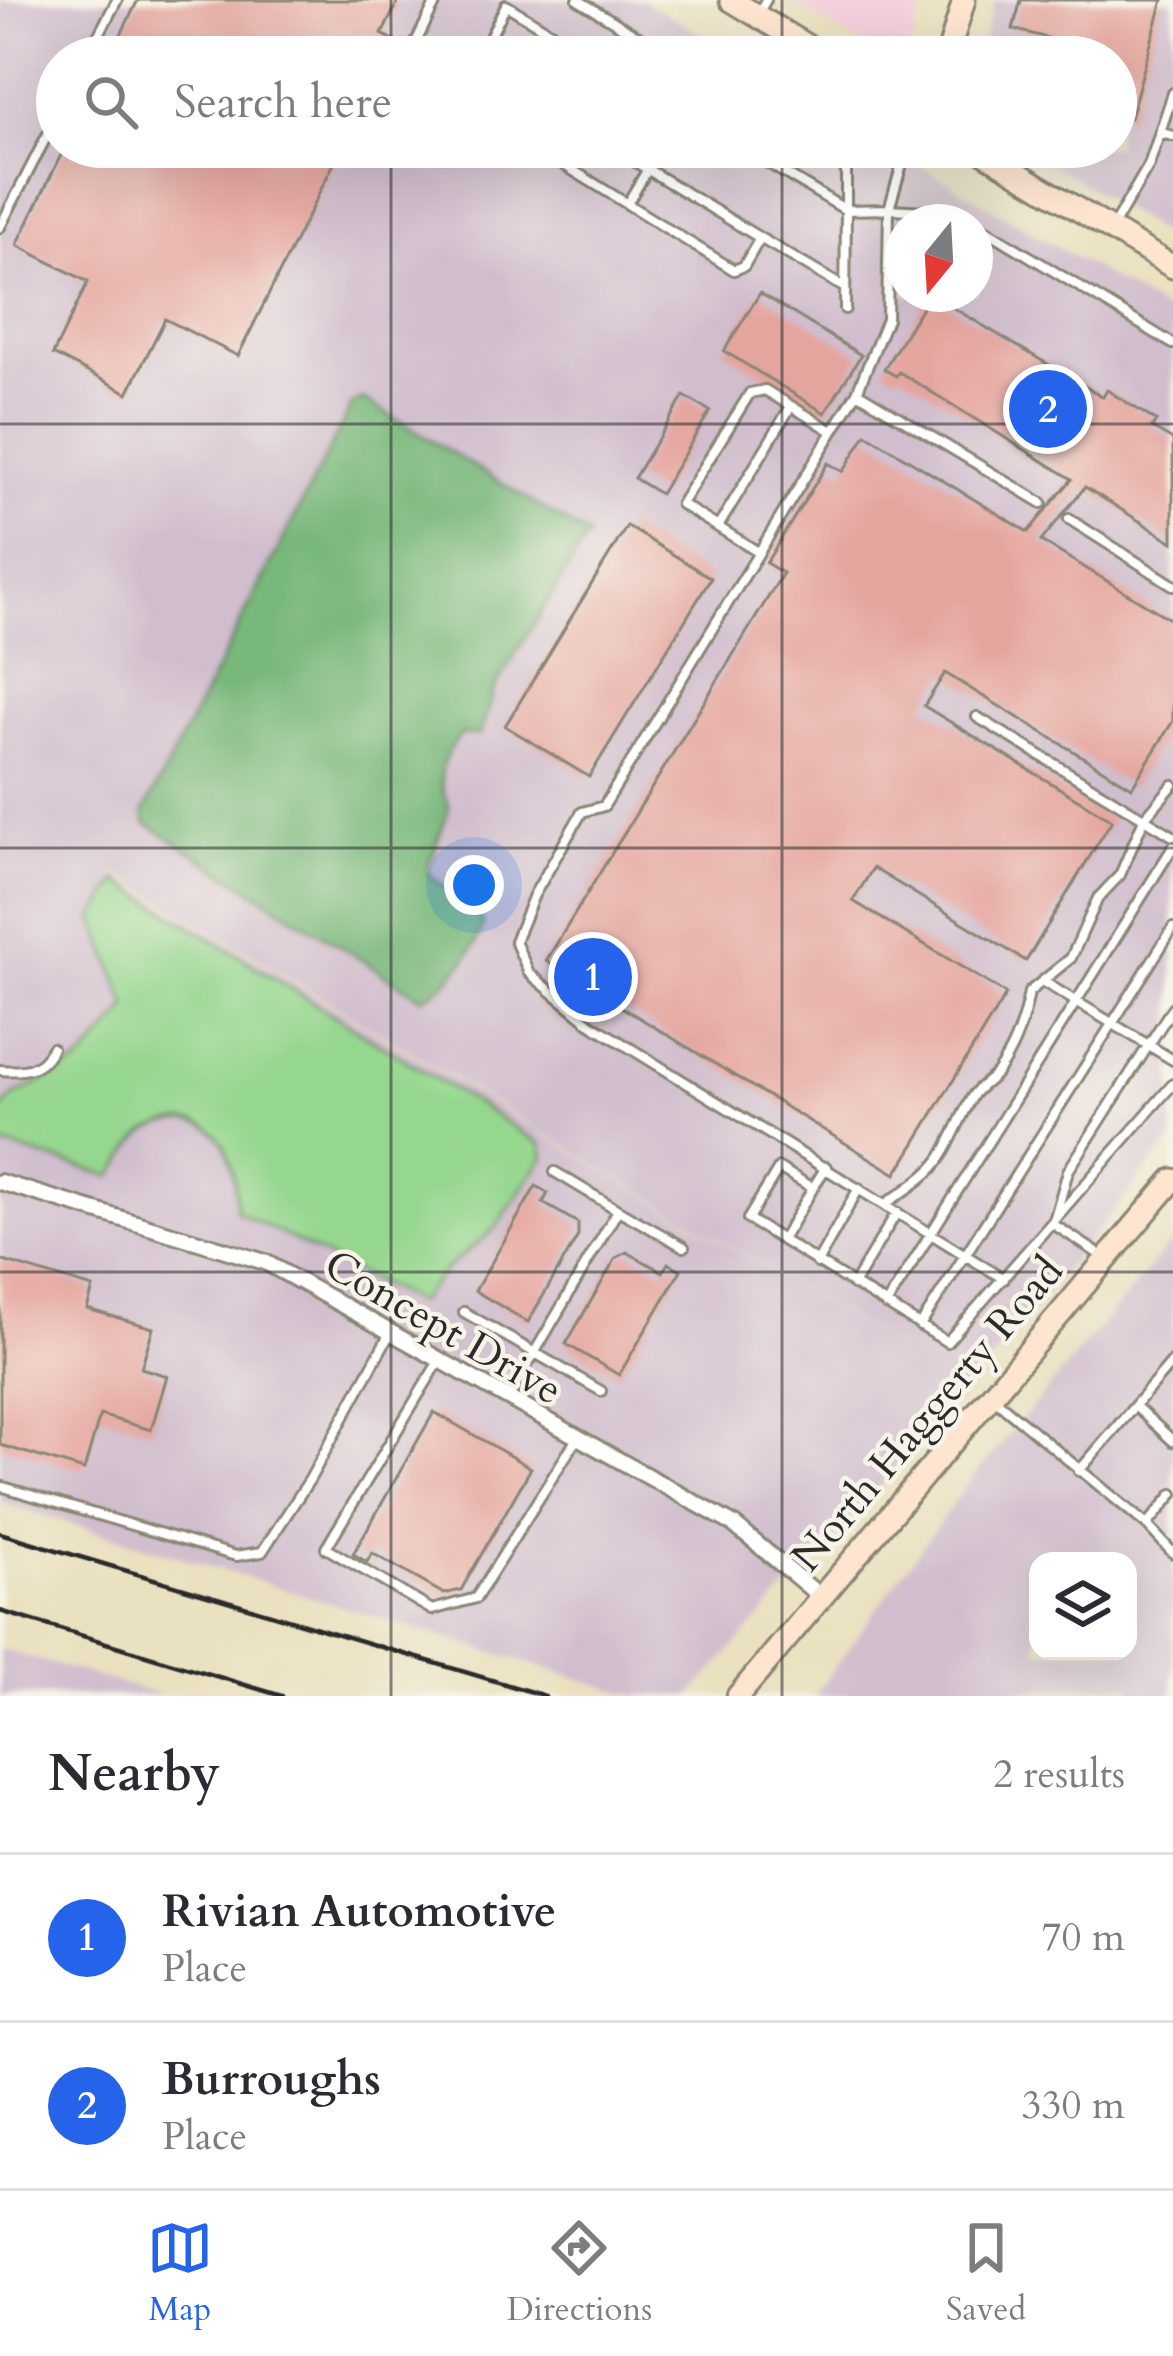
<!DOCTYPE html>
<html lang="en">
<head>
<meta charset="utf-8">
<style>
	:root { --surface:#fff; --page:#f2f2f3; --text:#2b2b33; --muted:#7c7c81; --line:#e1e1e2; --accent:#2563eb }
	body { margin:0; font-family:Cardo,serif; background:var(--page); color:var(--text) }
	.controls { position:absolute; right:36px; bottom:36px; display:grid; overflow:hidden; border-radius:24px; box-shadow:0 12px 48px #0002 }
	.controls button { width:108px; height:108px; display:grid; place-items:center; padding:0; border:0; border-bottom:3px solid var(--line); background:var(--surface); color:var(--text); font:60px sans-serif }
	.compass { position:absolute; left:885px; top:204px; width:108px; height:108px; border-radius:50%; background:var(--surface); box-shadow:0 12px 48px #0002; rotate:198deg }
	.you { position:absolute; left:474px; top:885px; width:42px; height:42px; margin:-30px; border:9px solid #fff; border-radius:50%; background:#1a73e8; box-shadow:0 0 0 18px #1a73e833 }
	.badge { display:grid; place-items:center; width:78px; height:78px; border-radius:50%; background:var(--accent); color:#fff; font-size:39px; font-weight:700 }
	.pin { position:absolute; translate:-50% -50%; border:6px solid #fff; box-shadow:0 3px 12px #0006 }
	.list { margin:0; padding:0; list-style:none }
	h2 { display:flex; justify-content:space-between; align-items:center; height:156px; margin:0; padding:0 48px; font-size:51px }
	h2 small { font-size:39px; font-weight:400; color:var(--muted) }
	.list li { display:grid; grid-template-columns:78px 1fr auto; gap:36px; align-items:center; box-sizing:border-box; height:168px; padding:0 48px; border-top:3px solid var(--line) }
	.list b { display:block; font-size:45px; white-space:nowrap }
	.list p { margin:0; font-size:39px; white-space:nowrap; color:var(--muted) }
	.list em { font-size:39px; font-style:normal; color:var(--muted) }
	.icon { flex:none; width:66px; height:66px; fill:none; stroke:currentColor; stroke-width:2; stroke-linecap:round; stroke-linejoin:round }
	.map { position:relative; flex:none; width:1173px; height:1696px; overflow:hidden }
	.search { position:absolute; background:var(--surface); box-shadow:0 12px 48px #0002; left:36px; right:36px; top:36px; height:132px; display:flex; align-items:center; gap:30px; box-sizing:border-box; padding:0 42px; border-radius:66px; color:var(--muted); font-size:45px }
	.sheet { height:492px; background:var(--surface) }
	nav { display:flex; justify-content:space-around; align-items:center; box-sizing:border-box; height:168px; border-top:3px solid var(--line); background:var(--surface); font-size:33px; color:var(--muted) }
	nav a { display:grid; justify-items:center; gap:6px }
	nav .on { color:var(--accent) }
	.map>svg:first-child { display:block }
	.built { fill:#f4cfdd }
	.industrial { fill:#d0bdcd; fill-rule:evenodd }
	.green { fill:#96d78f; stroke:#60815d; stroke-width:3 }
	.forest { fill:#78b87a; stroke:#527252; stroke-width:3 }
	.building { fill:#e5a59f }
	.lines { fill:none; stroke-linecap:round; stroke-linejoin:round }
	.lane-casing { stroke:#8a8676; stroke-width:14 }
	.street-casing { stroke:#8a8676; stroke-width:20 }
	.secondary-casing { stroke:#8a8676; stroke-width:27 }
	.lane { stroke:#fff; stroke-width:8 }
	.street { stroke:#fff; stroke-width:14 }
	.secondary { stroke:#fde5d0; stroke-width:21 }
	.rail { stroke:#2b2b2b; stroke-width:4.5 }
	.grid { fill:none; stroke:#2b2b2b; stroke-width:3; stroke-opacity:0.55 }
	.labels { text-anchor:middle; stroke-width:9; stroke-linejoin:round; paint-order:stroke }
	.street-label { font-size:42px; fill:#2b2b2b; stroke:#f7f3e8 }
</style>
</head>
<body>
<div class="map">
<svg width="1173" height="1696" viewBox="0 0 1173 1696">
	<rect width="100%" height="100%" fill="#f7f3e8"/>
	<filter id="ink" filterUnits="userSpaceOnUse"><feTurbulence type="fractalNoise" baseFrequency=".00833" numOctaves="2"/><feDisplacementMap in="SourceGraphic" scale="24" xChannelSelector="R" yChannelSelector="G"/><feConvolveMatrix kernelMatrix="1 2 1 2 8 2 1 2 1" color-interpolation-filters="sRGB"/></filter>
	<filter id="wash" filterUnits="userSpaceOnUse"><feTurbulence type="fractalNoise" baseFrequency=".004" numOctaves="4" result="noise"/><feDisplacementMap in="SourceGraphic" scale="48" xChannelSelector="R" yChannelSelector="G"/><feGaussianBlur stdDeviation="2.7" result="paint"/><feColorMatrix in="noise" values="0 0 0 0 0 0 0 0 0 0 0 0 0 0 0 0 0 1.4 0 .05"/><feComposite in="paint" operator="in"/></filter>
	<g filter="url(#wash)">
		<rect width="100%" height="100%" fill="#eae1c0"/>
		<path class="built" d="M 787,0 L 925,0 L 909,57 L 884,57 Z"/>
		<path class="industrial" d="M 0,0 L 643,0 L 739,57 L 57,57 L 57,147 L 889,147 L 1173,316 L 1173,1138 L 967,1390 L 690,1696 L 636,1696 L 0,1502 ZM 903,222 L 975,222 L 975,294 L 903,294 ZM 105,869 L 123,877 L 915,1358 L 914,1358 Z
			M 995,0 L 1173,0 L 1173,241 L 1025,147 L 1116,147 L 1116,57 L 978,57 Z
			M 1173,1240 L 1173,1696 L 1135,1696 L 1128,1684 L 932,1696 L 814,1696 L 965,1487 ZM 1038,1561 L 1128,1561 L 1128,1651 L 1038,1651 Z
			M 0,1649 L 165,1696 L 0,1696 Z"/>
		<path class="green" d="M 118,881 L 541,1144 L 544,1157 L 494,1230 L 445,1270 L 417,1303 L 236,1211 C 236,1161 224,1103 157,1127 C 135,1134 126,1160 112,1176 L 0,1144 L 0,1111 L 14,1096 L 81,1062 L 128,1008 L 94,918 Z"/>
		<path class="forest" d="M 363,399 L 588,536 L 494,689 L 480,735 L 462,734 C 439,758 435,777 449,807 L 427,872 L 483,921 C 478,950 449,985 422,998 L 146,823 L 144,812 L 352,405 Z"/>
		<g id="blocks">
			<path class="building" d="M 138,0 L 399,0 L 382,34 L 395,41 L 387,57 L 110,57 Z
				M 1021,0 L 1163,0 L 1130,118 L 1116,114 L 1116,57 L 1047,57 L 1052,39 L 1013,29 Z
				M 65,147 L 342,147 L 238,356 L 165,319 L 128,393 L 53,354 L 88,282 L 17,245 Z
				M 760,293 L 861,355 L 825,413 L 724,351 Z
				M 930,294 L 1103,397 L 1107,390 L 1156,421 L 1152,428 L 1173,440 L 1173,542 L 1085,487 L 1041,541 L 1173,621 L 1173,721 L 1132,787 L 945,673 L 924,706 L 1112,820 L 1026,961 L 873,868 L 853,901 L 1006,994 L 896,1174 L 546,961 L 783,573 L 766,563 L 828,463 L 843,472 L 866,434 L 1028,532 L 1072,479 L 899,372 L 896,376 L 884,369 Z
				M 684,396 L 710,411 L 660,494 L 634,478 Z
				M 627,526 L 711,578 L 589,777 L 505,726 Z
				M 536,1186 L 548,1193 L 543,1203 L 578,1223 L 578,1236 L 528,1322 L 475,1291 Z
				M 627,1252 L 663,1272 L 668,1263 L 681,1270 L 619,1375 L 566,1344 L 616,1258 Z
				M 0,1260 L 93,1288 L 87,1309 L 153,1328 L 141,1368 L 167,1376 L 151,1430 L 100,1415 L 84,1470 L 0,1445 Z
				M 434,1412 L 531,1468 L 461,1590 L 444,1594 L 372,1553 L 367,1562 L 353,1554 Z"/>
		</g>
	</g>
	<g filter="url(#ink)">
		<use href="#blocks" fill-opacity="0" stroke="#8a8676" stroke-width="3"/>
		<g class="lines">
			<defs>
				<path id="lane" d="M 578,0 L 672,57
					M 757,15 L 766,0
					M 416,42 L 437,0
					M 87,57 L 117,0
					M 480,57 L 506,5 L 591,57
					M 1161,133 L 1173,136
					M 535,147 L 734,270 L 744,266 L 760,238 L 845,288
					M 611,147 L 760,238
					M 741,147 L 846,210 L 845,309
					M 823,147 L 846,169 L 846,210 L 889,209 L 907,147
					M 627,204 L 661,147
					M 974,222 L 945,212 L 889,209 L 887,319 L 857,392 L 604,806 L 582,812 L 534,895 L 515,941 L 529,973 L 591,1024 L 1004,1279
					M 975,223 L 1173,344
					M 0,227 L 57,116
					M 1112,228 L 1149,165 L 1173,93
					M 857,392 L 1042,503
					M 1069,519 L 1173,585
					M 718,527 L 791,406
					M 758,552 L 681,504 L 750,393 L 765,390 L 832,431
					M 977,717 L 1173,836
					M 1042,981 L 1173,1060
					M 0,1070 C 23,1072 41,1071 52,1048
					M 826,1167 L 813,1188 L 779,1168 L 748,1219 L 947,1342 L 1173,1084
					M 885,1204 C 950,1162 938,1161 972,1097 C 978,1086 991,1081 998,1071 C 1015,1047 1024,1020 1029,992 L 1071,958 L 1098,898 L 1120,875 L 1144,819 L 1173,785
					M 618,1210 L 684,1247
					M 1055,1217 L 1068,1171 L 1173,1007
					M 1053,1224 L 1102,1256
					M 782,1240 L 813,1188
					M 817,1263 L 859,1188
					M 853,1285 L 897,1212
					M 886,1305 L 1173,847
					M 464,1312 L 601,1391
					M 920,1326 L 1173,928
					M 439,1361 L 326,1548 L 432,1610 L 476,1598 L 576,1440
					M 508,1398 L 618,1210 L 555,1172
					M 993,1398 L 1147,1525 L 1173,1553
					M 1135,1406 L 1173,1441
					M 1079,1471 L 1173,1361
					M 0,1486 L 236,1556 L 262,1552 L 310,1479 L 390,1333
					M 1147,1525 L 1173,1494"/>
				<path id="street" d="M 0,1182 L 265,1262 L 733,1524 L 821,1597"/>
				<path id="secondary" d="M 731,0 L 825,57
					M 947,57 L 964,0
					M 975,147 L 1173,267
					M 738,1696 L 1173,1180"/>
			</defs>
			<use href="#lane" class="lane-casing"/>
			<use href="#street" class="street-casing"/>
			<use href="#secondary" class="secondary-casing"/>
			<use href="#lane" class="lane"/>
			<use href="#street" class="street"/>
			<use href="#secondary" class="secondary"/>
			<path class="rail" d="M 0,1533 L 545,1696
				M 0,1611 L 282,1696"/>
		</g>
	</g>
	<path class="grid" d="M 391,0 L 391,57M 782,0 L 782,57M 391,147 L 391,1696M 782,147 L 782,1696M 0,424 L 1173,424M 0,848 L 1173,848M 0,1272 L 1173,1272"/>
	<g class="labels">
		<g class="street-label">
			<text transform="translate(444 1326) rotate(30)" y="15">Concept Drive</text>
			<text transform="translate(926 1413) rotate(-50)" y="15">North Haggerty Road</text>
		</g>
	</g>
</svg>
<div class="controls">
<button><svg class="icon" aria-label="layers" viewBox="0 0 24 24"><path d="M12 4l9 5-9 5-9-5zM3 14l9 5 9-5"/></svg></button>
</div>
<svg class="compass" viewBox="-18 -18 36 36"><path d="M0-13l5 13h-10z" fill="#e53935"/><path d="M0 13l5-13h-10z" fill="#7c7c81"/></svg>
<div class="you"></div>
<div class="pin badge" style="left:593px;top:977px">1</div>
<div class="pin badge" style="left:1048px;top:409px">2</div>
<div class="search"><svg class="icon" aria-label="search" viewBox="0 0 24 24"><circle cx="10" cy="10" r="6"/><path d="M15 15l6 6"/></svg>Search here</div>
</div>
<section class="sheet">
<h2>Nearby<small>2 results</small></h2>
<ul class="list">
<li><span class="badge">1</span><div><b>Rivian Automotive</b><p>Place</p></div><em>70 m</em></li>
<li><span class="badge">2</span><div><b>Burroughs</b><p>Place</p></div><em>330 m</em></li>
</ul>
</section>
<nav>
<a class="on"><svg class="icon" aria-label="map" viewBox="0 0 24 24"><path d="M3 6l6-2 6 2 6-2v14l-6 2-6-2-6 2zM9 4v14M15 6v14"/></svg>Map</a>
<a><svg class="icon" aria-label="directions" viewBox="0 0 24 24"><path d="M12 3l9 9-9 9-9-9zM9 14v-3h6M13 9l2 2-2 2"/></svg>Directions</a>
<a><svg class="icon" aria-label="saved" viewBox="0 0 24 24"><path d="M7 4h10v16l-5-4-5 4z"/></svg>Saved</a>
</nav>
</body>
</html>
